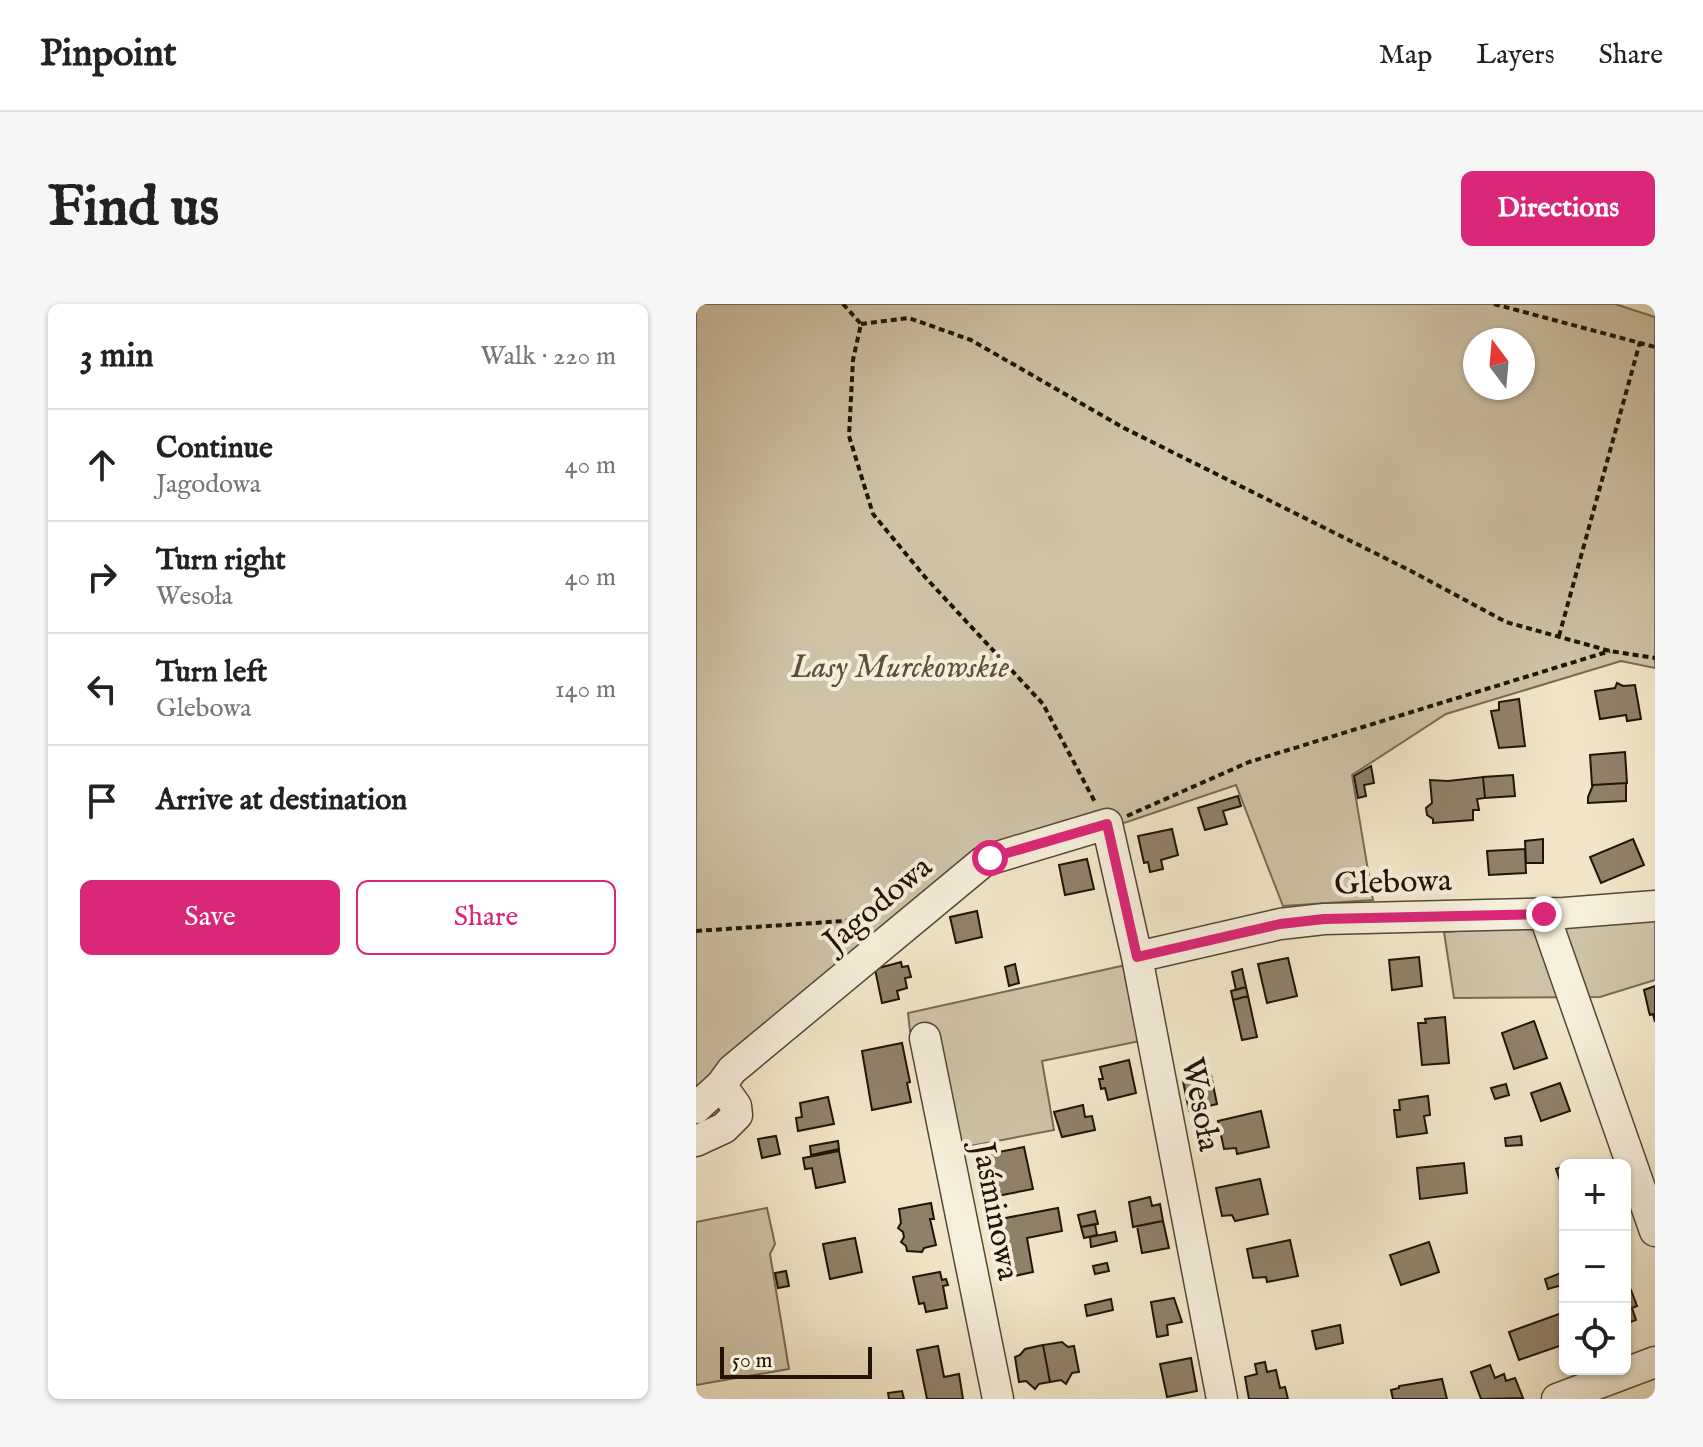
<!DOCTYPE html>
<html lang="en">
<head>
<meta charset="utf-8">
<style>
	:root { --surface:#fff; --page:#f6f6f6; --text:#222; --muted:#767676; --line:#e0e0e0; --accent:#db2777 }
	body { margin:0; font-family:"IM FELL English",serif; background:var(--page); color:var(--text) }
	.controls { position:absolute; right:24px; bottom:24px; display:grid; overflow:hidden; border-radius:12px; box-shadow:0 2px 6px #0004 }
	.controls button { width:72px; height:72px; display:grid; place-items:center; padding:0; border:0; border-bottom:2px solid var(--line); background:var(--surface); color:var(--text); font:40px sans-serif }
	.compass { position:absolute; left:767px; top:24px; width:72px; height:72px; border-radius:50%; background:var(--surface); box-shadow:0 2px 6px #0004; rotate:344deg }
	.scale { position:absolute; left:24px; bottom:20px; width:152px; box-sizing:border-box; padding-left:8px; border:4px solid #241202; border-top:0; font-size:22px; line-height:28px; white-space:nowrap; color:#241202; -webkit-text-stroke:6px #f6efdb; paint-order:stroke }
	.stop { position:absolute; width:24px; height:24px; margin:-18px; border:6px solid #db2777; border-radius:50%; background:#fff }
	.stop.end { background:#db2777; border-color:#fff; box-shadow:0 2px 8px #0008 }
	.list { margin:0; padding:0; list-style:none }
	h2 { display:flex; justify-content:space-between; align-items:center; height:104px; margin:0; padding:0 32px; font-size:34px }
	h2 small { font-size:26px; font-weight:400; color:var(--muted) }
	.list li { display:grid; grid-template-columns:52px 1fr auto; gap:24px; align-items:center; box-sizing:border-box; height:112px; padding:0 32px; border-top:2px solid var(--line) }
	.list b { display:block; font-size:30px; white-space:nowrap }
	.list p { margin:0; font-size:26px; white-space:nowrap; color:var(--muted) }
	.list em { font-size:26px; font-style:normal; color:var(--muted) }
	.actions { display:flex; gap:16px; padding:24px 32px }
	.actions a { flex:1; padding:18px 0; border:2px solid var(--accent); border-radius:12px; text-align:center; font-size:28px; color:var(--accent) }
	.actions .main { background:var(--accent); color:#fff }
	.icon { flex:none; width:44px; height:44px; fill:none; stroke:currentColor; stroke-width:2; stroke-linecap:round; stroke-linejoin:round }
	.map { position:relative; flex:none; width:959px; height:1095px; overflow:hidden; border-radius:12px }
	header { display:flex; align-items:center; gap:48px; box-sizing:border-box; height:112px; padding:0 40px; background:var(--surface); border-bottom:2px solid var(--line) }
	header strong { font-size:38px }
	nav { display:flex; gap:44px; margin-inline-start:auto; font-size:28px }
	.intro { display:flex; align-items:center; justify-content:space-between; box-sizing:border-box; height:192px; padding:0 48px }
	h1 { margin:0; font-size:56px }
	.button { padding:20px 36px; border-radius:12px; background:var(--accent); color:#fff; font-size:28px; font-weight:700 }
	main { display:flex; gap:48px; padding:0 48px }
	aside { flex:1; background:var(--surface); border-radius:12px; box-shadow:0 2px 6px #0004 }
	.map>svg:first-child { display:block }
	.green { fill:#cec3a6; stroke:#796a54; stroke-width:2; fill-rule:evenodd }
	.building { fill:#8f8169; stroke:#241202; stroke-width:2 }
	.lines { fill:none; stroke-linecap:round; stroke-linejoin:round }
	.minor-casing { stroke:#574734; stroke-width:33 }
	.path { stroke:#241202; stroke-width:4; stroke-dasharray:6 4; stroke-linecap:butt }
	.minor { stroke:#f6efdb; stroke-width:30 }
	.route { stroke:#db2777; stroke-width:10 }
	.labels { text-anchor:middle; stroke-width:8; stroke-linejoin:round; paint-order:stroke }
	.park-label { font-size:32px; font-style:italic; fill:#60503b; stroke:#f6efdb }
	.street-label { font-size:32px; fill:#241202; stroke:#f6efdb }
</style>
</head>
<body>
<header>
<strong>Pinpoint</strong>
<nav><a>Map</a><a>Layers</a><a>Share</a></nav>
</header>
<div class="intro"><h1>Find us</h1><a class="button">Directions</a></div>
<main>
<aside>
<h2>3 min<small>Walk · 220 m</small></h2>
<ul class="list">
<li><svg class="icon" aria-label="ahead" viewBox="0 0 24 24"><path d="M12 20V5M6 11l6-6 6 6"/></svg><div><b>Continue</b><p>Jagodowa</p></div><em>40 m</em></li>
<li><svg class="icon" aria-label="right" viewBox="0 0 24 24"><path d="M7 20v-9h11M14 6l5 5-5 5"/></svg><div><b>Turn right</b><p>Wesoła</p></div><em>40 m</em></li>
<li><svg class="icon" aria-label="left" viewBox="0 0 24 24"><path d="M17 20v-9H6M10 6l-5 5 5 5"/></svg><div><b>Turn left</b><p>Glebowa</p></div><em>140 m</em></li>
<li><svg class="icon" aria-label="arrive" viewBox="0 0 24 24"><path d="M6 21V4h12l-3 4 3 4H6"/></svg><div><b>Arrive at destination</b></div></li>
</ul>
<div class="actions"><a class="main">Save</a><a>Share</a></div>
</aside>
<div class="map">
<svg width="959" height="1095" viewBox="0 0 959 1095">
	<rect width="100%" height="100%" fill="#f1e7c8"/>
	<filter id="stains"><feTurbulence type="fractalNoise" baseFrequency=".0025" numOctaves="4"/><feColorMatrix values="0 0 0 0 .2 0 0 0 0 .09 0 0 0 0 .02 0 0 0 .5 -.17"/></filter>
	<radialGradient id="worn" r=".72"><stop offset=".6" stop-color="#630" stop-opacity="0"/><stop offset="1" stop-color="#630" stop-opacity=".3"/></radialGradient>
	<path class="green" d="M 0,0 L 919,0 L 959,13 L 959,364 L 925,357 L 750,410 L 656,471 L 677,596 L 587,602 L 540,481 L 425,520 L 422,509 L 295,545 L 0,792 ZM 779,36 L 827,36 L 827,84 L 779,84 Z
		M 959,612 L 959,676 L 904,693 L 758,694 L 748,628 Z
		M 430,661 L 449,736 L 346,757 L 358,826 L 264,844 L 236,723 L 214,727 L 212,709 Z
		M 71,904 L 79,940 L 74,950 L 93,1065 L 0,1081 L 0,918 Z"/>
	<path class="building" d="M 921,379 L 927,382 L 939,381 L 945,415 L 931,417 L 930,411 L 904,415 L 899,387 L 919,384 Z
		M 823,395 L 829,442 L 803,444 L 795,407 L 803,406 L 803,398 Z
		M 929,448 L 931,479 L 896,481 L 894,451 Z
		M 675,462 L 678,479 L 668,481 L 670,492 L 662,494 L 658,472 Z
		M 817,471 L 819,492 L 789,494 L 787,473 Z
		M 787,473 L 789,494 L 781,495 L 783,506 L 777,506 L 777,516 L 737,519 L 737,515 L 731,511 L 730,504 L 736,499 L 734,476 L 752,477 Z
		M 930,479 L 930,497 L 892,499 L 892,493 L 897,481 Z
		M 542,492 L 545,502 L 527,507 L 531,520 L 509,526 L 502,504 Z
		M 476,525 L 482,551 L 465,556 L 467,565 L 454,568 L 452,558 L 448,559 L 442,532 Z
		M 847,535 L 847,559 L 830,559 L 829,537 Z
		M 937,535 L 948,561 L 905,579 L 894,553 Z
		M 829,545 L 830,569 L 793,571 L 791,547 Z
		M 391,555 L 398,585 L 369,591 L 363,561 Z
		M 281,607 L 286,633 L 260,639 L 254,613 Z
		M 723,653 L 726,682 L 696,686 L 693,656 Z
		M 592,654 L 601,692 L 571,699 L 562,660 Z
		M 205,658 L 206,663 L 212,662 L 215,673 L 209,674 L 211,684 L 201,687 L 203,695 L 186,699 L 179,665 Z
		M 319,660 L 323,679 L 313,682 L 309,663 Z
		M 546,665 L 550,683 L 540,686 L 536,668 Z
		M 959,682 L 959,718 L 957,710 L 954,711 L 953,708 L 948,686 Z
		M 550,683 L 552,692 L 537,696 L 535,687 Z
		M 552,692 L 561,733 L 546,736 L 537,696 Z
		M 749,713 L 753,759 L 726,761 L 722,719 L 730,719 L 729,715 Z
		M 838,717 L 851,754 L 818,765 L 806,729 Z
		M 206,739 L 214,778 L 211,779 L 215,798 L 176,806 L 166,747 Z
		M 433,756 L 440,789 L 412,796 L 409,784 L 405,785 L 403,775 L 407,775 L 404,763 Z
		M 515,771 L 521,800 L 493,807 L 487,777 Z
		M 864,779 L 874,807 L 845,817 L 835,789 Z
		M 810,780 L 813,791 L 799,795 L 795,784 Z
		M 732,792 L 734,811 L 728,812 L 731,829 L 701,833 L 698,806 L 704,806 L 703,796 Z
		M 132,793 L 138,820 L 102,827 L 100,814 L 106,813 L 104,799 Z
		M 387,801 L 389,813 L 396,812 L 399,826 L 366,833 L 358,808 Z
		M 565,807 L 573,843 L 541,850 L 540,844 L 528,845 L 522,817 Z
		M 80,832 L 84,850 L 66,854 L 62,835 Z
		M 825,832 L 826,841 L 810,842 L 809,834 Z
		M 142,837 L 143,845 L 115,851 L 114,842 Z
		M 328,843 L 337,885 L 291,894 L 282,852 Z
		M 143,847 L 149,878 L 120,884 L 116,864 L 109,865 L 107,854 Z
		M 768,859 L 771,889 L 724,895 L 721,864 Z
		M 869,862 L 869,891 L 860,865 Z
		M 564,875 L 572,910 L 539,917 L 536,911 L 526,912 L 520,884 Z
		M 454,893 L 456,902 L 464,900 L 467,917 L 437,923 L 433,898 Z
		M 235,899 L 238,915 L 234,915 L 240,941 L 228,944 L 226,948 L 211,947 L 210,942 L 205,938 L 208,933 L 207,928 L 202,924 L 205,919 L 203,905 Z
		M 362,904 L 366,927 L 331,934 L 337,968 L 309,974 L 306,961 L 309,960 L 307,951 L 304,951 L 299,916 Z
		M 399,907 L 402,920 L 385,923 L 382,911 Z
		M 467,917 L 473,944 L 446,949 L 441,922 Z
		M 399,920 L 401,931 L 388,934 L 385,923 Z
		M 419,928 L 421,937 L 395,943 L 394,933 Z
		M 159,934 L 166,968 L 134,975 L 127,940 Z
		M 594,936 L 602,972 L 571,978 L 570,973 L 557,974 L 551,945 Z
		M 733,938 L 743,968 L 705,981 L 694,951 Z
		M 411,959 L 413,967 L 399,970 L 397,962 Z
		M 90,967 L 93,982 L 82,984 L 79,969 Z
		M 244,968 L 246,976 L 250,975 L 252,981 L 247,982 L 251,1004 L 230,1008 L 228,999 L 223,1000 L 217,973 Z
		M 865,969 L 869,980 L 852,985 L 849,975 Z
		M 935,986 L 941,1002 L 936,1004 L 940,1016 L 929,1020 L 929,988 Z
		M 478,994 L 486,1018 L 471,1021 L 472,1031 L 461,1033 L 455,998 Z
		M 415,995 L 417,1006 L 391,1012 L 389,1001 Z
		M 863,1010 L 869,1026 L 869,1040 L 823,1056 L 813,1028 Z
		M 644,1021 L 647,1039 L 620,1045 L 616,1027 Z
		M 366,1038 L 372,1043 L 378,1042 L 383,1068 L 376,1069 L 370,1080 L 365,1076 L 354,1078 L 347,1041 Z
		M 347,1041 L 354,1078 L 343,1080 L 339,1085 L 330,1077 L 323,1078 L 319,1053 L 324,1051 L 329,1045 Z
		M 242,1042 L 248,1073 L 263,1070 L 267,1095 L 231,1095 L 221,1046 Z
		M 495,1054 L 501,1087 L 471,1093 L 464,1060 Z
		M 569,1058 L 571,1068 L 580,1066 L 584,1084 L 589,1083 L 592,1095 L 553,1095 L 549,1073 L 561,1070 L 559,1060 Z
		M 794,1061 L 799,1074 L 808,1070 L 810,1077 L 819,1074 L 827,1094 L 785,1095 L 775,1068 Z
		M 746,1075 L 751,1095 L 697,1095 L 695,1086 L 703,1084 L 703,1082 Z
		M 206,1087 L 208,1095 L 193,1095 L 192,1089 Z"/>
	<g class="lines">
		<defs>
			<path id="minor" d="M 848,610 L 959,927
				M 441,653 L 584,620 L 628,615 L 868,609 L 959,602
				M 229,734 L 302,1095
				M 0,804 L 25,781 L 36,766 L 288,557 L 411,520 L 441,653 L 526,1095
				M 0,837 L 28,824 L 41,811 L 40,802 L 25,781
				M 861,1095 L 959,1058"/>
		</defs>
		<use href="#minor" class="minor-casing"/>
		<path class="path" d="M 147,0 L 165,20 L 157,56 L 153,132 L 177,210 L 229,273 L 347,400 L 400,500
			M 798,0 L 959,43
			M 165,20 L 213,14 L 275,36 L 428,124 L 715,267 L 810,318 L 914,347 L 959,354
			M 863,332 L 944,38
			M 431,512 L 553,458 L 914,347
			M 0,627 L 177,615"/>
		<use href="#minor" class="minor"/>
	</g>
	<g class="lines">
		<path class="route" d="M 294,554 L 411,520 L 441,653 L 584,620 L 628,615 L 848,610"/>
	</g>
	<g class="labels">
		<g class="park-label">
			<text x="204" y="373">Lasy Murckowskie</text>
		</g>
		<g class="street-label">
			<text transform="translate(697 577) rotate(-2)" y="11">Glebowa</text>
			<text transform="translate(181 599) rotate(-40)" y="11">Jagodowa</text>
			<text transform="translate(506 800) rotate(79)" y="11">Wesoła</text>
			<text transform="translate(301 907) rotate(79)" y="11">Jaśminowa</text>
		</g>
	</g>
	<rect width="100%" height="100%" filter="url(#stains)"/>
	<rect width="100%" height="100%" fill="url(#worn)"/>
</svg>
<div class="controls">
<button>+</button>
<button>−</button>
<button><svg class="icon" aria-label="locate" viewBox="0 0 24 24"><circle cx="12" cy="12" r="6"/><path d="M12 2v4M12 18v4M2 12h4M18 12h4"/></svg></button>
</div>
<svg class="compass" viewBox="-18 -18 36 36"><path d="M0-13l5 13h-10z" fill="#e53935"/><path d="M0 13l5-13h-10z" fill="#767676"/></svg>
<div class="scale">50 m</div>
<div class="stop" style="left:294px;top:554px"></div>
<div class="stop end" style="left:848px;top:610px"></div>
</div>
</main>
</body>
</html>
